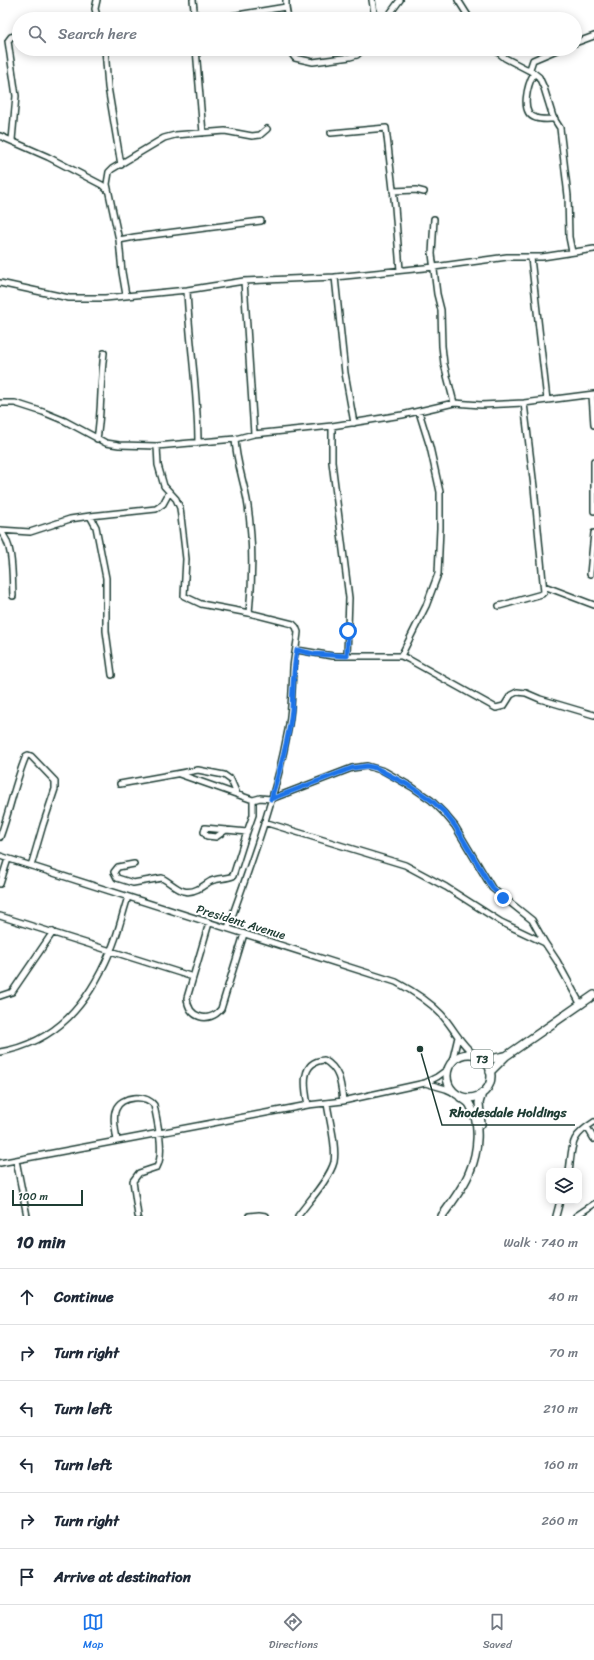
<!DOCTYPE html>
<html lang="en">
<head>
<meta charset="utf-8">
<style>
	:root { --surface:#fff; --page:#f2f2f3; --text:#1f2937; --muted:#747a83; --line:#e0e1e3; --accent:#1a73e8 }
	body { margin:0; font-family:Sriracha,sans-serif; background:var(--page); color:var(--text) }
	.controls { position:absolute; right:12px; bottom:12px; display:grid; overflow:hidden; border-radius:8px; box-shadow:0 2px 10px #0003 }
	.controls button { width:36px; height:36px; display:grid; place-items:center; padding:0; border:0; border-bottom:1px solid var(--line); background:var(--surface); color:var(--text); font:20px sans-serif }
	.scale { position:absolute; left:12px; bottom:10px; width:71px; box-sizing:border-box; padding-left:4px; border:2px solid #1f3d34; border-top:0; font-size:11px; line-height:14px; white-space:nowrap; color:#1f3d34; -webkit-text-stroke:3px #fff; paint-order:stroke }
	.stop { position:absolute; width:12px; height:12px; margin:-9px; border:3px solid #1a73e8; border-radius:50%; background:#fff }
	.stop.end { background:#1a73e8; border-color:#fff; box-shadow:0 1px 4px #0008 }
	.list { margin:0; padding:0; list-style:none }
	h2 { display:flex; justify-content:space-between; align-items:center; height:52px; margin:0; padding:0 16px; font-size:17px }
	h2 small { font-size:13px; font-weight:400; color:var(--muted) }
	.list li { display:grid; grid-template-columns:26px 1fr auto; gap:12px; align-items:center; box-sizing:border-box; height:56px; padding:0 16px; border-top:1px solid var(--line) }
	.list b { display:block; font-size:15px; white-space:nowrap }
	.list em { font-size:13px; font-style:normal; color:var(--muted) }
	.icon { flex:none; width:22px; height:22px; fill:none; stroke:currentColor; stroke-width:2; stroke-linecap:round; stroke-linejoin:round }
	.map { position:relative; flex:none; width:594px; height:1216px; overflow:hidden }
	.search { position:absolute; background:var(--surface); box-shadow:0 2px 10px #0003; left:12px; right:12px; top:12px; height:44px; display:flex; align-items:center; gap:10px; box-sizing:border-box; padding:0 14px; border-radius:22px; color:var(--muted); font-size:15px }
	.sheet { height:388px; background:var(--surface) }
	nav { display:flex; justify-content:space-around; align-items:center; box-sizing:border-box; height:56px; border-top:1px solid var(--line); background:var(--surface); font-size:11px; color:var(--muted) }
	nav a { display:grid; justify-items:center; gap:2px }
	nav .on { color:var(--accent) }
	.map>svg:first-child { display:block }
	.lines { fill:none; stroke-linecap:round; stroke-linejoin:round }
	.minor-casing { stroke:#1f3d34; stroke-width:8 }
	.highway-casing { stroke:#1f3d34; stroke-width:10 }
	.minor { stroke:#fff; stroke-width:5 }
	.highway { stroke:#fff; stroke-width:7 }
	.route { stroke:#1a73e8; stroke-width:5 }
	.labels { text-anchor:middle; stroke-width:4; stroke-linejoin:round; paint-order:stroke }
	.shield { fill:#fff; stroke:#627771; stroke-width:1 }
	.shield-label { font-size:11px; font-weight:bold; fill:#1f3d34 }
	.street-label { font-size:12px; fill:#1f3d34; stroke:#fff }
	.leader { fill:none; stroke:#1f3d34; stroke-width:1.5 }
	.callout-dot { fill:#1f3d34; stroke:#fff; stroke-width:1.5 }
	.callout-label { font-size:13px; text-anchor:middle; font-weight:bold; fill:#1f3d34; stroke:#fff; stroke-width:4; stroke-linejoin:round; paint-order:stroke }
</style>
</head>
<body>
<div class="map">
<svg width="594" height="1216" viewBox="0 0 594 1216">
	<rect width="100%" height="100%" fill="#fff"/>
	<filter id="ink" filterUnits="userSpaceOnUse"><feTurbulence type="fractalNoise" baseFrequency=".025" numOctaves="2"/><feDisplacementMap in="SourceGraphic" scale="8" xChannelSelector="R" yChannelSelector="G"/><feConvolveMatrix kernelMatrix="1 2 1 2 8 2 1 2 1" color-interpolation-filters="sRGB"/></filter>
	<g filter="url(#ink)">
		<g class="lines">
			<defs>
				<path id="minor" d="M 97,0 L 95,9 L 98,19
					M 193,0 L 195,19
					M 372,0 L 375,19
					M 458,0 L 470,19
					M 286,7 L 288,19
					M 88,19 L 97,17
					M 213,19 L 286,7 L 286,0
					M 386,19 L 400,0
					M 575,43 L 594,36
					M 105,49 L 108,87 L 121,165
					M 196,49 L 203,133
					M 292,49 L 292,54 L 295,58 L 313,62 L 350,57 L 357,55 L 363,49
					M 494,49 L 505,58 L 534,73 L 539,77 L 544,88 L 553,117 L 560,128 L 568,196 L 569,237 L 572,252
					M 527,69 L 530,69 L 533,60 L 559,49
					M 534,73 C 528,84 519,113 536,118 C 541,120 549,119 555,119
					M 331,133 L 386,128 L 395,207 L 400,270
					M 0,136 L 48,157 L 102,185 L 108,191
					M 12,140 L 16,96 L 8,41 L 11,37 L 19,35
					M 393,191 L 416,190 L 424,192
					M 434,219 L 432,254 L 437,294 L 441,310 L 442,346 L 444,364 L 454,403
					M 119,240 L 107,184 L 109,172 L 112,169 L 164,138 L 175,135 L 225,131 L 252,136 L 260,135 L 267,129
					M 531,258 L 547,400
					M 335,277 L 345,373 L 354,423
					M 244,281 L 254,434
					M 0,283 L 69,298 L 105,298 L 187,290 L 244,281 L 335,277 L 434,267 L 507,257 L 542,257 L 594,249
					M 187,290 C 189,341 198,392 198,443
					M 126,295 L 122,272 L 119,240 L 135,237 L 261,221
					M 592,395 L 594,425
					M 0,403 L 15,403 L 43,412 L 65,421 L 106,443 L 119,445 L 157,446 L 235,439 L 254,434 L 332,426 L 402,415 L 454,403 L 481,405 L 524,403 L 594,394
					M 332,426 L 332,462 L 349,598 L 347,656
					M 97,439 C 102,410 100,382 104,353
					M 157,446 L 158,465 L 164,486 L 176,499 L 180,508 L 186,559 L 184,596 L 201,604 L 249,613
					M 594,461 L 594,511
					M 90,516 L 156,509 L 163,504 L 169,493
					M 0,530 L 30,532 L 70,519 L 90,516 L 96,527 L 106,578 L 106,631 L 112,675
					M 0,531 C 14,543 12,578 13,596
					M 590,574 L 594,533
					M 544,586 L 594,605
					M 499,606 L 542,594 L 544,592 L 534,487 L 524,403
					M 297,650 L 333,656 L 401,656 L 408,659 L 496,708 L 504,706 L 511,695 L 517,692 L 526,693 L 540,699 L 594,715
					M 401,656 L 426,606 L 438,574 L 440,528 L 440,492 L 430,447 L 419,412
					M 179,774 L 253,800 L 260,798 L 271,799 L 352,768 L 367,766 L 384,771 L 412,787 L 431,800 L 444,813 L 455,826 L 492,888 L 532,920 L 545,943
					M 120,784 L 198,770 L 224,775 L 231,780 L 237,794
					M 264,822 L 405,865 L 446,887 L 501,922 L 545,943 L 557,961 L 581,1005
					M 226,830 L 216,837 L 207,836 L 204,832 L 205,828 L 247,832 L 253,815 L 253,800
					M 0,837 C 10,810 15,782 26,756 L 28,755 L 31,756 L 55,781 L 55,789 L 43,825 L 31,866
					M 0,856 L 396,982 C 413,991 428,1000 441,1014 C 454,1028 460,1044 475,1055
					M 134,864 L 118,867 L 114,872 L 117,878 L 133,883 L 162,878 C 175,885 182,897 198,889 C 203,887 207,883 211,881 C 218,878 226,879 233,876 L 247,832
					M 0,884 L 8,859
					M 0,916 L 193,977
					M 209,923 L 187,998 C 188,1018 209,1024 221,1009 L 244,934
					M 228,928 C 250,865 275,801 287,735 C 292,713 292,691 293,668 C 294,656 297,644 298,632 L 296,627 L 293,624 L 249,613 C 253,576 253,537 247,500 C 243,479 236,460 235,439
					M 0,996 L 12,992 L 53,932
					M 0,1052 C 57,1042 88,1004 110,952 C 118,935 122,915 128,897
					M 452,1062 L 458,1037
					M 425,1083 L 446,1089 L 455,1093
					M 308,1105 C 305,1089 299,1062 324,1060 C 340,1069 341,1084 343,1101
					M 587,1127 L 594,1139
					M 117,1141 C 116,1132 112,1117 116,1109 C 121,1096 145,1094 154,1105 C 157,1121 165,1152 157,1167 L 139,1173 L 133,1181 L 138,1216
					M 16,1160 L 27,1216
					M 0,1163 L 308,1105 L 343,1101 L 425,1083 L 437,1077 L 448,1069
					M 569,1171 C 573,1144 569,1138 594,1122
					M 249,1216 L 259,1215 L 266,1216
					M 298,1216 C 308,1202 330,1178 334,1162 C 337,1146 329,1119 327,1103
					M 556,1216 L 560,1201
					M 576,1216 L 594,1204"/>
				<path id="highway" d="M447 1076a22 22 0 1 1 44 0a22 22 0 1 1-44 0Z
					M 480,1057 L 491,1059 L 504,1056
					M 490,1072 L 506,1056 L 594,995
					M 481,1124 L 479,1103 L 482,1093
					M 442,1216 C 452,1202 464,1187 470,1171 C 478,1152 481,1123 470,1105 C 468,1101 463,1099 460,1097"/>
			</defs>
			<use href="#minor" class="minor-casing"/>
			<use href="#highway" class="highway-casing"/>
			<use href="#minor" class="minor"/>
			<use href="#highway" class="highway"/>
		</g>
	</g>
	<g class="lines" filter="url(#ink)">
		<path class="route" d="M 348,631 L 347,656 L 314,654 L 297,650 C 293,670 293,689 292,709 C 289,739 280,770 271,799 L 352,768 L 367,766 L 376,768 L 412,787 L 431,800 L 444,812 L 455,826 L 492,888 L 503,898"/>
	</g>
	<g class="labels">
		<rect class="shield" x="471" y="1050" width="22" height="18" rx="3"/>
		<g class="shield-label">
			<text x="482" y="1063">T3</text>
		</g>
		<g class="street-label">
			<text transform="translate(241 922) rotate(17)" y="4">President Avenue</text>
		</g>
	</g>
	<path class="leader" d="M420 1049L442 1125H575"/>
	<circle class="callout-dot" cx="420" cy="1049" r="4"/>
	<g class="callout-label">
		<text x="508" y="1117">Rhodesdale Holdings</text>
	</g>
</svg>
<div class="controls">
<button><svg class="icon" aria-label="layers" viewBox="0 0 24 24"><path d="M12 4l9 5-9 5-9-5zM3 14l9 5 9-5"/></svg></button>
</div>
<div class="scale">100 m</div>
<div class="stop" style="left:348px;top:631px"></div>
<div class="stop end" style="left:503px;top:898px"></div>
<div class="search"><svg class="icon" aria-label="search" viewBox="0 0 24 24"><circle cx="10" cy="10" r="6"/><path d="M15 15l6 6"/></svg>Search here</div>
</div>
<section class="sheet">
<h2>10 min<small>Walk · 740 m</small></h2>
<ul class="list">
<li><svg class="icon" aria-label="ahead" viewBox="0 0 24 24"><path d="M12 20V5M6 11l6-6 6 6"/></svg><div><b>Continue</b></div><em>40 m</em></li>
<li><svg class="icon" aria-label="right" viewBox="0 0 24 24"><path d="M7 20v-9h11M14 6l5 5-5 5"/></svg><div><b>Turn right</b></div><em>70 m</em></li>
<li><svg class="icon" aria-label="left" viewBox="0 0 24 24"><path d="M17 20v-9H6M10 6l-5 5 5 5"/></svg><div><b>Turn left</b></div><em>210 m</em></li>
<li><svg class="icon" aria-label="left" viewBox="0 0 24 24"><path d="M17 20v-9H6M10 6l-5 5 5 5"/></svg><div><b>Turn left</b></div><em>160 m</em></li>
<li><svg class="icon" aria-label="right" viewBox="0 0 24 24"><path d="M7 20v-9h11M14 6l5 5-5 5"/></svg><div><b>Turn right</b></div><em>260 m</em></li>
<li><svg class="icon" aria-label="arrive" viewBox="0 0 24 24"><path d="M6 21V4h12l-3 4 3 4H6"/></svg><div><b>Arrive at destination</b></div></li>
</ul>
</section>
<nav>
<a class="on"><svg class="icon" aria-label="map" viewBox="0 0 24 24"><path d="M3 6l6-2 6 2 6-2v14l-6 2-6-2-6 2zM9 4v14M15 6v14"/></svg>Map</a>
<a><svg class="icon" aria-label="directions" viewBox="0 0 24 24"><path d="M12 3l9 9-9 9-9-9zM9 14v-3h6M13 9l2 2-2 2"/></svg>Directions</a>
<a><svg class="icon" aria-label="saved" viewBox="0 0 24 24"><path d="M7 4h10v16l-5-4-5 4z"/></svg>Saved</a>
</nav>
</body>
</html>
